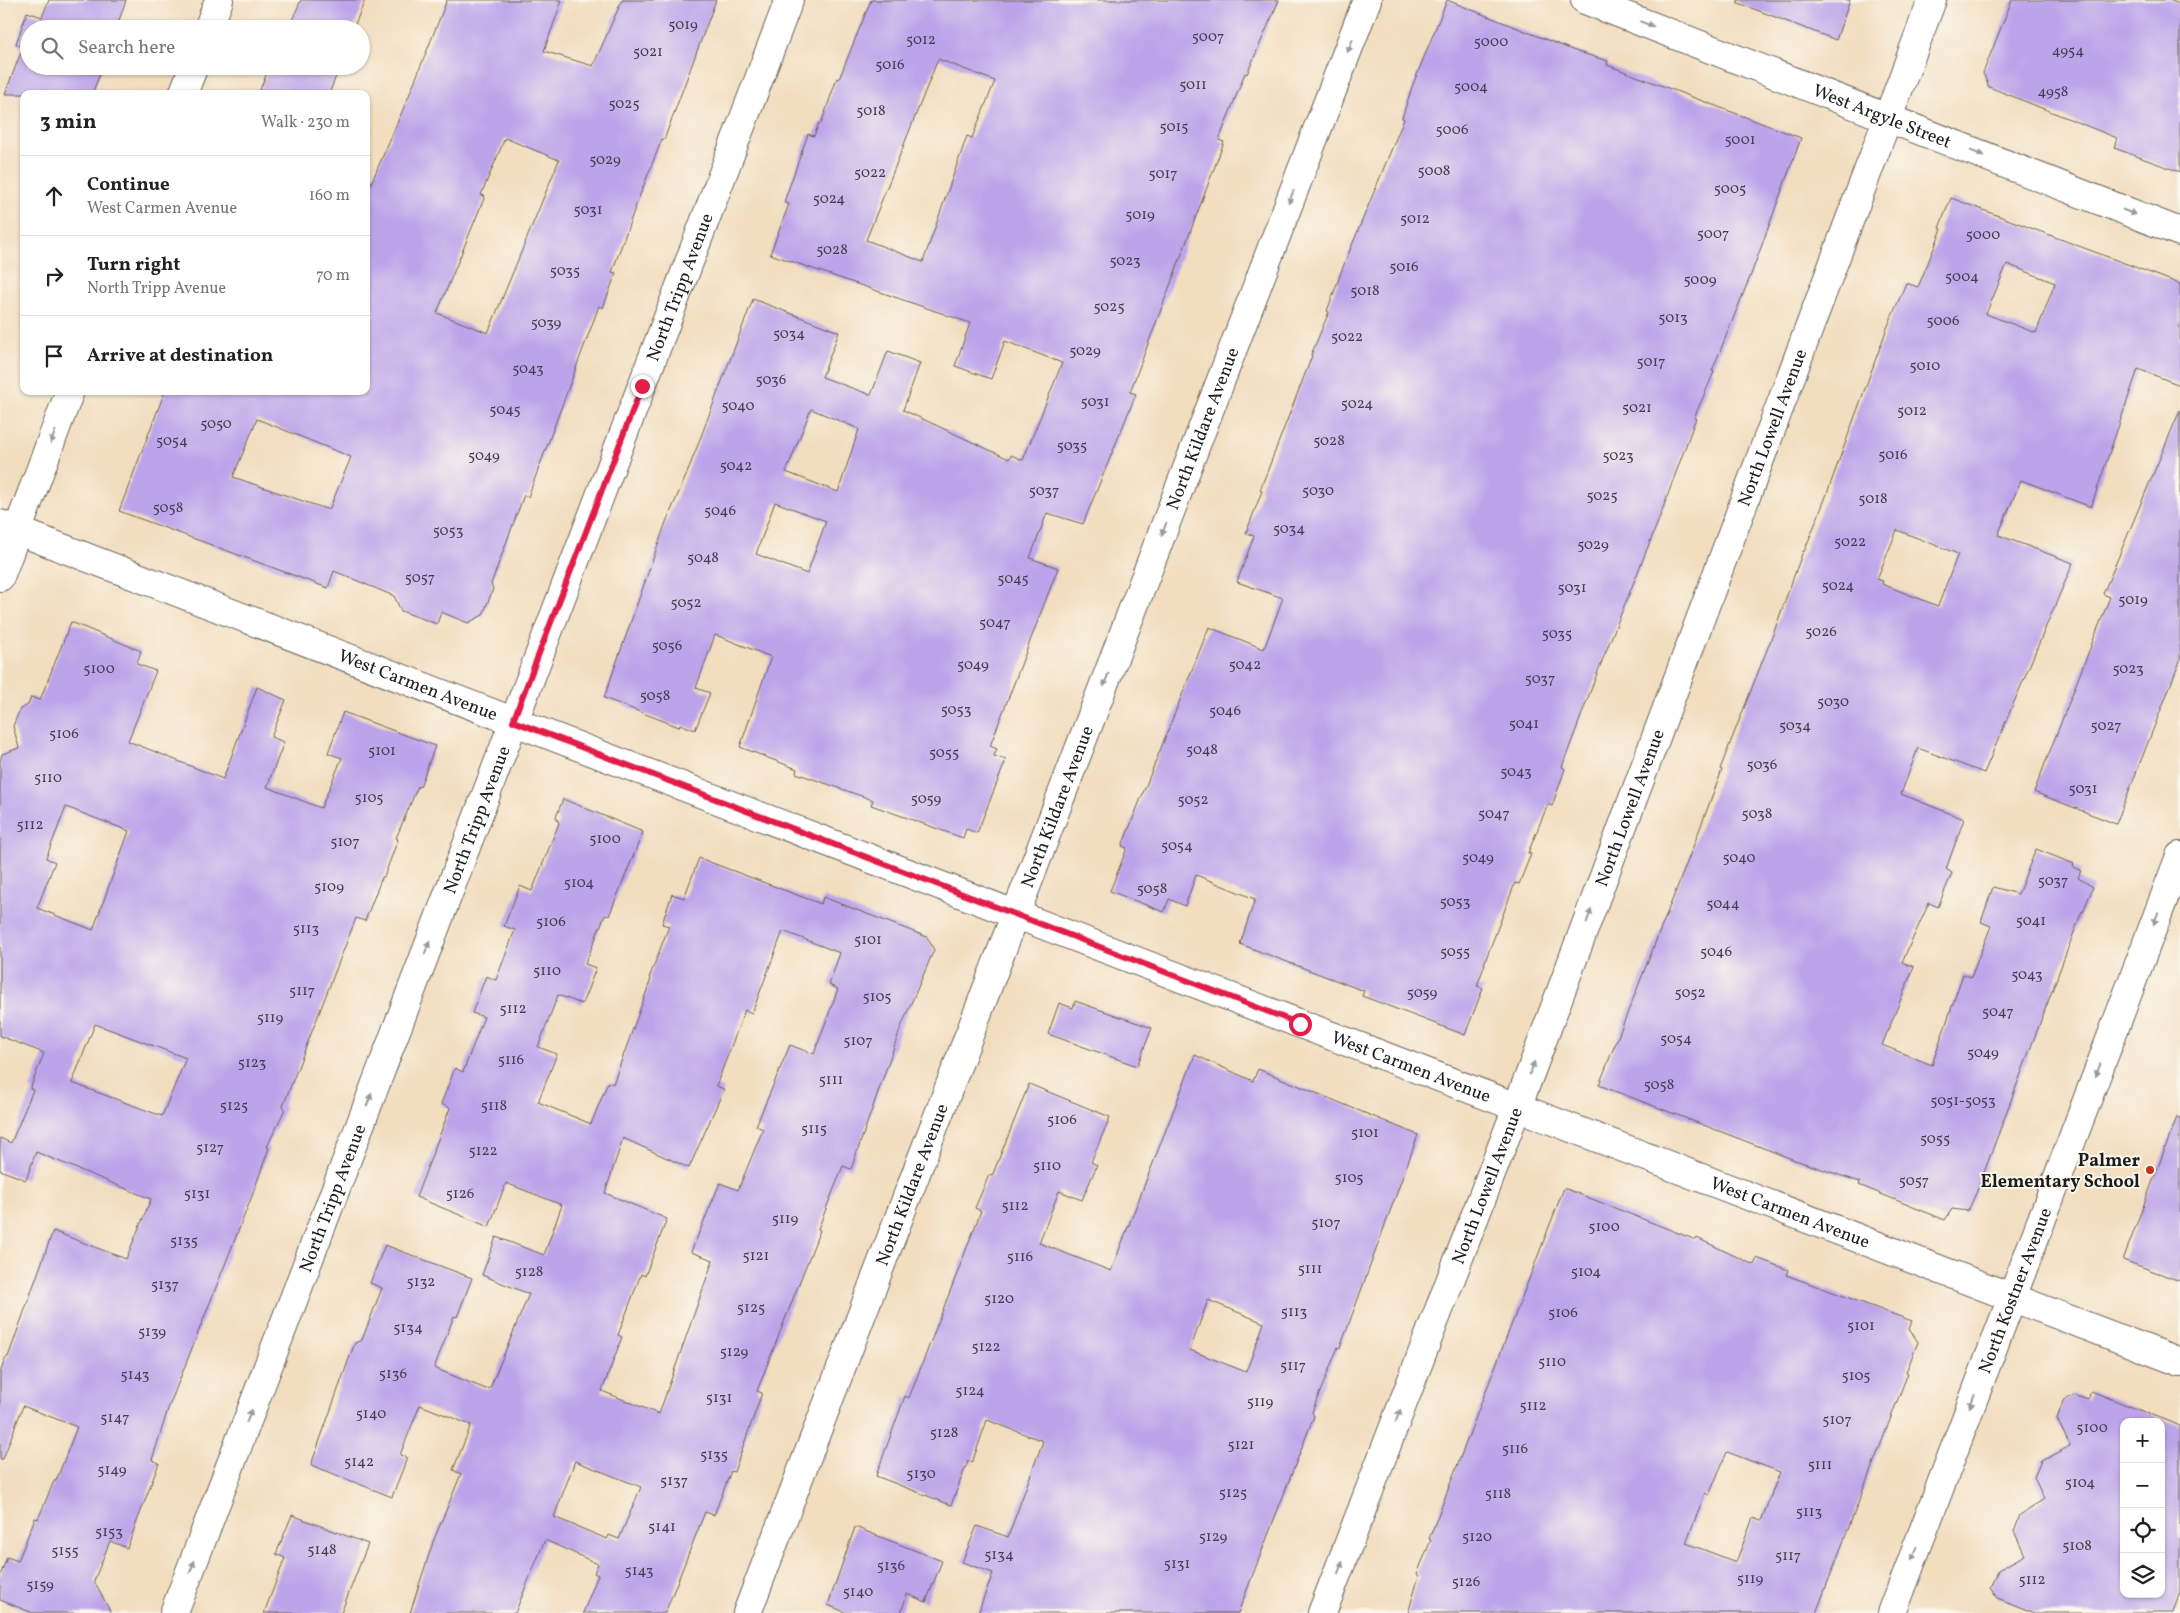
<!DOCTYPE html>
<html lang="en">
<head>
<meta charset="utf-8">
<style>
	:root { --surface:#fff; --page:#f2f2f2; --text:#222; --muted:#767676; --line:#e0e0e0 }
	body { margin:0; font-family:Vollkorn,serif; background:var(--page); color:var(--text) }
	.controls { position:absolute; right:15px; bottom:15px; display:grid; overflow:hidden; border-radius:10px; box-shadow:0 1px 4px #0004 }
	.controls button { width:45px; height:45px; display:grid; place-items:center; padding:0; border:0; border-bottom:1px solid var(--line); background:var(--surface); color:var(--text); font:25px sans-serif }
	.stop { position:absolute; width:15px; height:15px; margin:-11px; border:4px solid #e11d48; border-radius:50%; background:#fff }
	.stop.end { background:#e11d48; border-color:#fff; box-shadow:0 1px 5px #0008 }
	.list { margin:0; padding:0; list-style:none }
	h2 { display:flex; justify-content:space-between; align-items:center; height:65px; margin:0; padding:0 20px; font-size:21px }
	h2 small { font-size:16px; font-weight:400; color:var(--muted) }
	.list li { display:grid; grid-template-columns:32px 1fr auto; gap:15px; align-items:center; box-sizing:border-box; height:80px; padding:0 20px; border-top:1px solid var(--line) }
	.list b { display:block; font-size:19px; white-space:nowrap }
	.list p { margin:0; font-size:16px; white-space:nowrap; color:var(--muted) }
	.list em { font-size:16px; font-style:normal; color:var(--muted) }
	.icon { flex:none; width:28px; height:28px; fill:none; stroke:currentColor; stroke-width:2; stroke-linecap:round; stroke-linejoin:round }
	.map { position:relative; flex:none; width:2180px; height:1613px; overflow:hidden }
	.search { position:absolute; background:var(--surface); box-shadow:0 1px 4px #0004; left:20px; top:20px; width:350px; height:55px; display:flex; align-items:center; gap:12px; box-sizing:border-box; padding:0 18px; border-radius:28px; color:var(--muted); font-size:19px }
	.panel { position:absolute; background:var(--surface); box-shadow:0 1px 4px #0004; left:20px; top:90px; width:350px; height:305px; border-radius:10px }
	.map>svg:first-child { display:block }
	.building { fill:#bca4ea; fill-rule:evenodd }
	.lines { fill:none; stroke-linecap:round; stroke-linejoin:round }
	.minor-casing { stroke:#676055; stroke-width:30 }
	.minor { stroke:#fff; stroke-width:28 }
	.oneway { fill:#999 }
	.route { stroke:#e11d48; stroke-width:6 }
	.poi-dot { fill:#c8321e; stroke:#fbf7ec; stroke-width:2 }
	.labels { text-anchor:middle; stroke-width:4; stroke-linejoin:round; paint-order:stroke }
	.number-label { font-size:15px; fill:#443e50 }
	.street-label { font-size:18px; fill:#1c1c1c; stroke:#fbf7ec }
	.poi-label { font-size:18px; font-weight:bold; fill:#1c1c1c; stroke:#fbf7ec; text-anchor:end }
</style>
</head>
<body>
<div class="map">
<svg width="2180" height="1613" viewBox="0 0 2180 1613">
	<rect width="100%" height="100%" fill="#fbf7ec"/>
	<filter id="ink" filterUnits="userSpaceOnUse"><feTurbulence type="fractalNoise" baseFrequency=".02" numOctaves="2"/><feDisplacementMap in="SourceGraphic" scale="10" xChannelSelector="R" yChannelSelector="G"/><feConvolveMatrix kernelMatrix="1 2 1 2 8 2 1 2 1" color-interpolation-filters="sRGB"/></filter>
	<filter id="wash" filterUnits="userSpaceOnUse"><feTurbulence type="fractalNoise" baseFrequency=".0096" numOctaves="4" result="noise"/><feDisplacementMap in="SourceGraphic" scale="20" xChannelSelector="R" yChannelSelector="G"/><feGaussianBlur stdDeviation="1.12" result="paint"/><feColorMatrix in="noise" values="0 0 0 0 0 0 0 0 0 0 0 0 0 0 0 0 0 1.4 0 .05"/><feComposite in="paint" operator="in"/></filter>
	<g filter="url(#wash)">
		<rect width="100%" height="100%" fill="#f2ddbf"/>
		<g id="blocks">
			<path class="building" d="M 49,0 L 126,0 L 116,29 L 29,29 L 29,66 L 103,66 L 92,94 L 5,94 L 23,47 L 16,44 L 27,12 L 42,17 Z
				M 301,0 L 365,0 L 353,29 L 288,29 Z
				M 447,0 L 562,0 L 544,51 L 593,66 L 622,0 L 716,0 L 664,140 L 662,139 L 636,205 L 612,272 L 616,273 L 603,308 L 599,306 L 528,497 L 524,495 L 491,584 L 493,589 L 483,615 L 468,623 L 441,612 L 437,624 L 401,611 L 394,596 L 334,571 L 328,588 L 119,511 L 165,391 L 366,391 L 366,195 L 408,98 ZM 505,138 L 559,160 L 488,333 L 437,313 L 485,196 L 481,195 ZM 257,419 L 351,457 L 329,510 L 233,477 Z
				M 871,0 L 1279,0 L 1247,74 L 1245,73 L 1219,140 L 1224,142 L 1130,392 L 1136,394 L 1083,524 L 1047,513 L 1030,558 L 1058,568 L 990,746 L 997,749 L 994,756 L 1006,760 L 977,833 L 966,829 L 963,838 L 871,805 L 873,800 L 796,773 L 797,769 L 740,747 L 771,657 L 721,637 L 715,635 L 696,688 L 710,693 L 695,730 L 680,724 L 679,727 L 604,698 L 666,522 L 686,476 L 753,299 L 839,332 L 822,377 L 871,395 L 888,351 L 920,363 L 903,410 L 1009,459 L 1011,455 L 1023,460 L 1062,363 L 1005,341 L 991,379 L 955,366 L 970,323 L 770,254 L 789,204 L 784,202 L 808,134 L 814,136 L 819,123 L 821,124 L 837,78 L 839,79 ZM 938,59 L 995,81 L 972,138 L 967,136 L 923,262 L 866,240 ZM 811,409 L 859,429 L 838,492 L 786,472 ZM 775,502 L 826,521 L 807,574 L 756,554 Z
				M 1447,0 L 1575,51 L 1608,61 L 1607,65 L 1801,138 L 1752,272 L 1712,371 L 1714,372 L 1694,418 L 1696,418 L 1656,527 L 1598,671 L 1562,767 L 1565,769 L 1552,806 L 1548,804 L 1528,853 L 1531,854 L 1519,884 L 1515,883 L 1484,964 L 1485,964 L 1477,986 L 1483,988 L 1465,1035 L 1362,996 L 1364,991 L 1240,944 L 1255,899 L 1196,875 L 1185,906 L 1169,899 L 1164,912 L 1110,891 L 1127,848 L 1122,846 L 1209,627 L 1264,649 L 1283,598 L 1237,582 L 1254,536 L 1246,533 L 1262,491 L 1260,490 L 1312,356 L 1311,355 L 1329,312 L 1327,311 L 1343,267 L 1404,119 L 1402,118 L 1412,87 Z
				M 1738,0 L 1850,0 L 1836,40 L 1738,3 Z
				M 2012,0 L 2169,0 L 2180,4 L 2180,172 L 2114,148 L 2117,138 L 1989,87 L 1983,73 Z
				M 270,66 L 340,66 L 329,94 L 258,94 Z
				M 1951,198 L 2180,284 L 2180,385 L 2138,369 L 2091,507 L 2021,480 L 1998,535 L 2073,563 L 1984,773 L 1918,748 L 1901,794 L 1964,819 L 1946,869 L 1952,873 L 1938,907 L 1929,903 L 1902,962 L 1914,967 L 1882,1045 L 1932,1065 L 1963,974 L 1971,977 L 1991,926 L 1981,922 L 1993,887 L 2018,894 L 2036,849 L 2074,864 L 2073,867 L 2081,870 L 2078,878 L 2093,887 L 2083,912 L 2082,911 L 1977,1191 L 1968,1211 L 1952,1209 L 1945,1220 L 1859,1185 L 1860,1182 L 1792,1159 L 1599,1085 L 1688,860 L 1722,770 L 1720,769 L 1772,637 L 1803,551 L 1804,552 L 1825,499 L 1887,328 L 1906,283 L 1918,287 L 1942,229 L 1939,228 ZM 2007,264 L 2055,283 L 2036,333 L 1986,314 ZM 1897,530 L 1958,554 L 1938,606 L 1882,584 L 1883,581 L 1877,579 Z
				M 2180,410 L 2180,661 L 2116,824 L 2034,792 L 2110,597 L 2103,594 Z
				M 71,622 L 141,651 L 137,664 L 156,671 L 128,741 L 223,779 L 257,687 L 286,700 L 271,737 L 284,742 L 267,787 L 321,808 L 342,758 L 328,753 L 343,712 L 435,746 L 420,787 L 418,786 L 396,838 L 398,839 L 384,877 L 382,877 L 365,921 L 356,918 L 283,1106 L 285,1109 L 267,1147 L 269,1148 L 252,1196 L 168,1409 L 152,1460 L 159,1463 L 127,1548 L 110,1541 L 94,1581 L 111,1613 L 33,1613 L 0,1600 L 0,1576 L 7,1557 L 18,1561 L 35,1518 L 38,1519 L 54,1481 L 56,1481 L 77,1427 L 23,1406 L 3,1459 L 0,1459 L 0,1373 L 6,1357 L 8,1357 L 53,1231 L 126,1259 L 151,1199 L 36,1152 L 26,1180 L 0,1170 L 0,1138 L 11,1143 L 33,1090 L 30,1089 L 44,1053 L 0,1036 L 0,762 L 2,754 L 19,748 L 13,726 L 20,709 L 28,705 L 31,697 L 40,700 ZM 66,807 L 129,831 L 93,930 L 37,908 L 55,862 L 46,858 ZM 95,1024 L 186,1058 L 162,1116 L 72,1083 Z
				M 563,799 L 643,832 L 609,916 L 605,915 L 585,964 L 596,968 L 582,1004 L 558,995 L 538,1047 L 557,1054 L 538,1102 L 591,1124 L 608,1082 L 613,1084 L 651,979 L 649,978 L 669,926 L 662,924 L 672,894 L 684,898 L 699,858 L 821,904 L 823,897 L 927,937 L 934,950 L 901,1027 L 851,1169 L 843,1166 L 818,1229 L 820,1230 L 757,1391 L 762,1393 L 734,1472 L 731,1471 L 714,1515 L 705,1512 L 665,1613 L 583,1613 L 598,1575 L 594,1573 L 598,1564 L 545,1540 L 515,1613 L 410,1613 L 433,1542 L 461,1474 L 453,1470 L 471,1425 L 420,1405 L 400,1455 L 407,1458 L 392,1497 L 311,1465 L 350,1356 L 355,1343 L 362,1340 L 382,1288 L 370,1283 L 385,1245 L 472,1278 L 457,1317 L 454,1316 L 434,1368 L 486,1389 L 490,1388 L 529,1294 L 482,1275 L 496,1237 L 544,1255 L 562,1205 L 506,1183 L 489,1227 L 416,1197 L 450,1108 L 441,1104 L 455,1068 L 463,1072 L 484,1017 L 472,1013 L 486,976 L 496,980 L 515,930 L 504,926 L 520,886 L 532,891 L 559,823 L 556,817 ZM 783,931 L 840,953 L 829,985 L 838,989 L 814,1054 L 790,1045 L 756,1126 L 763,1129 L 738,1190 L 720,1183 L 691,1252 L 713,1260 L 659,1414 L 602,1391 L 622,1337 L 618,1335 L 641,1274 L 645,1276 L 667,1219 L 605,1193 L 623,1138 L 689,1168 L 724,1089 L 716,1086 L 745,1010 L 752,1013 ZM 575,1461 L 641,1487 L 619,1539 L 609,1535 L 607,1539 L 554,1517 Z
				M 1075,1001 L 1152,1028 L 1137,1066 L 1048,1034 L 1059,1003 L 1073,1008 Z
				M 1195,1055 L 1253,1081 L 1258,1069 L 1418,1135 L 1340,1348 L 1338,1347 L 1312,1412 L 1314,1416 L 1238,1613 L 978,1613 L 993,1573 L 962,1562 L 977,1526 L 1008,1537 L 1043,1441 L 987,1420 L 972,1463 L 968,1461 L 951,1505 L 876,1476 L 905,1396 L 909,1398 L 981,1211 L 975,1208 L 989,1175 L 992,1176 L 1029,1084 L 1110,1117 L 1091,1162 L 1097,1165 L 1082,1200 L 1059,1191 L 1039,1243 L 1111,1271 ZM 1208,1300 L 1264,1323 L 1246,1372 L 1190,1350 Z
				M 2177,1117 L 2180,1118 L 2180,1281 L 2123,1260 Z
				M 1564,1188 L 1696,1240 L 1697,1238 L 1754,1265 L 1757,1258 L 1788,1270 L 1786,1275 L 1912,1321 L 1909,1328 L 1918,1342 L 1906,1372 L 1908,1373 L 1816,1613 L 1408,1613 L 1419,1576 L 1417,1574 L 1431,1540 L 1429,1539 ZM 1727,1452 L 1780,1472 L 1761,1521 L 1753,1518 L 1736,1562 L 1686,1543 L 1705,1493 L 1709,1495 Z
				M 2091,1391 L 2180,1426 L 2180,1591 L 2173,1613 L 2035,1613 L 1997,1598 L 1990,1588 L 1998,1570 L 2025,1555 L 2014,1531 L 2020,1515 L 2044,1499 L 2034,1477 L 2041,1461 L 2070,1446 L 2057,1419 L 2063,1401 L 2074,1395 L 2088,1400 ZM 2124,1422 L 2161,1422 L 2161,1594 L 2124,1594 Z
				M 292,1515 L 368,1544 L 341,1613 L 264,1613 L 285,1558 L 276,1554 Z
				M 855,1527 L 942,1561 L 926,1602 L 907,1594 L 901,1613 L 847,1613 L 828,1605 Z"/>
		</g>
	</g>
	<g filter="url(#ink)">
		<use href="#blocks" fill-opacity="0" stroke="#676055" stroke-width="1"/>
		<g class="lines">
			<defs>
				<g id="minor">
					<path id="s1" d="M 1585,0 L 2180,232"/>
					<path d="M 208,29 L 219,0"/>
					<path d="M 183,94 L 194,66"/>
					<path id="s2" d="M 0,524 L 2180,1362"/>
					<path d="M 0,577 L 70,391"/>
					<path id="s3" d="M 174,1613 L 789,0"/>
					<path id="s4" d="M 747,1613 L 1367,0"/>
					<path id="s5" d="M 1322,1613 L 1531,1071 L 1932,0"/>
					<path id="s6" d="M 1892,1613 L 2180,856"/>
				</g>
			</defs>
			<use href="#minor" class="minor-casing"/>
			<use href="#minor" class="minor"/>
		</g>
		<defs><path id="oneway-solid" d="M-6-.8H1V-3.2L6.5 0L1 3.2V.8H-6Z" transform="scale(1.25)"/></defs>
		<g class="oneway">
			<use href="#oneway-solid" transform="translate(1647 24) rotate(21)"/>
			<use href="#oneway-solid" transform="translate(1350 46) rotate(111)"/>
			<use href="#oneway-solid" transform="translate(1977 153) rotate(21)"/>
			<use href="#oneway-solid" transform="translate(1291 197) rotate(111)"/>
			<use href="#oneway-solid" transform="translate(2129 212) rotate(21)"/>
			<use href="#oneway-solid" transform="translate(53 437) rotate(111)"/>
			<use href="#oneway-solid" transform="translate(1164 529) rotate(111)"/>
			<use href="#oneway-solid" transform="translate(1106 680) rotate(111)"/>
			<use href="#oneway-solid" transform="translate(1589 916) rotate(-70)"/>
			<use href="#oneway-solid" transform="translate(2156 918) rotate(111)"/>
			<use href="#oneway-solid" transform="translate(427 948) rotate(-69)"/>
			<use href="#oneway-solid" transform="translate(1532 1068) rotate(-69)"/>
			<use href="#oneway-solid" transform="translate(2098 1070) rotate(111)"/>
			<use href="#oneway-solid" transform="translate(369 1100) rotate(-69)"/>
			<use href="#oneway-solid" transform="translate(1972 1401) rotate(111)"/>
			<use href="#oneway-solid" transform="translate(249 1416) rotate(-69)"/>
			<use href="#oneway-solid" transform="translate(1398 1416) rotate(-69)"/>
			<use href="#oneway-solid" transform="translate(1914 1553) rotate(111)"/>
			<use href="#oneway-solid" transform="translate(192 1567) rotate(-69)"/>
			<use href="#oneway-solid" transform="translate(1340 1568) rotate(-69)"/>
		</g>
	</g>
	<g class="lines" filter="url(#ink)">
		<path class="route" d="M 642,386 L 513,721 L 1300,1024"/>
	</g>
	<circle class="poi-dot" cx="2150" cy="1170" r="5"/>
	<g class="labels">
		<g class="number-label">
			<text x="683" y="29">5019</text>
			<text x="1208" y="41">5007</text>
			<text x="921" y="44">5012</text>
			<text x="1491" y="46">5000</text>
			<text x="2068" y="55">4954</text>
			<text x="648" y="56">5021</text>
			<text x="890" y="69">5016</text>
			<text x="1193" y="89">5011</text>
			<text x="1471" y="91">5004</text>
			<text x="2053" y="96">4958</text>
			<text x="624" y="108">5025</text>
			<text x="871" y="115">5018</text>
			<text x="1174" y="131">5015</text>
			<text x="1452" y="134">5006</text>
			<text x="1740" y="144">5001</text>
			<text x="605" y="164">5029</text>
			<text x="1434" y="175">5008</text>
			<text x="870" y="177">5022</text>
			<text x="1163" y="178">5017</text>
			<text x="1730" y="193">5005</text>
			<text x="829" y="203">5024</text>
			<text x="588" y="214">5031</text>
			<text x="1140" y="219">5019</text>
			<text x="1415" y="223">5012</text>
			<text x="1713" y="238">5007</text>
			<text x="1983" y="239">5000</text>
			<text x="832" y="254">5028</text>
			<text x="1125" y="265">5023</text>
			<text x="1404" y="271">5016</text>
			<text x="565" y="275">5035</text>
			<text x="1962" y="281">5004</text>
			<text x="1700" y="284">5009</text>
			<text x="1365" y="295">5018</text>
			<text x="1109" y="311">5025</text>
			<text x="1673" y="322">5013</text>
			<text x="1943" y="325">5006</text>
			<text x="546" y="327">5039</text>
			<text x="789" y="338">5034</text>
			<text x="1347" y="341">5022</text>
			<text x="1085" y="355">5029</text>
			<text x="1651" y="366">5017</text>
			<text x="1925" y="370">5010</text>
			<text x="528" y="373">5043</text>
			<text x="771" y="384">5036</text>
			<text x="1095" y="406">5031</text>
			<text x="1357" y="408">5024</text>
			<text x="738" y="410">5040</text>
			<text x="1637" y="412">5021</text>
			<text x="505" y="414">5045</text>
			<text x="1912" y="415">5012</text>
			<text x="216" y="428">5050</text>
			<text x="172" y="445">5054</text>
			<text x="1329" y="445">5028</text>
			<text x="1072" y="450">5035</text>
			<text x="1893" y="459">5016</text>
			<text x="484" y="460">5049</text>
			<text x="1618" y="460">5023</text>
			<text x="736" y="470">5042</text>
			<text x="1044" y="495">5037</text>
			<text x="1318" y="495">5030</text>
			<text x="1602" y="500">5025</text>
			<text x="1873" y="503">5018</text>
			<text x="168" y="512">5058</text>
			<text x="720" y="515">5046</text>
			<text x="1289" y="533">5034</text>
			<text x="448" y="535">5053</text>
			<text x="1850" y="546">5022</text>
			<text x="1593" y="549">5029</text>
			<text x="703" y="562">5048</text>
			<text x="420" y="582">5057</text>
			<text x="1013" y="583">5045</text>
			<text x="1838" y="590">5024</text>
			<text x="1572" y="592">5031</text>
			<text x="2133" y="604">5019</text>
			<text x="686" y="607">5052</text>
			<text x="995" y="627">5047</text>
			<text x="1821" y="636">5026</text>
			<text x="1557" y="638">5035</text>
			<text x="667" y="650">5056</text>
			<text x="973" y="669">5049</text>
			<text x="1245" y="669">5042</text>
			<text x="99" y="673">5100</text>
			<text x="2128" y="673">5023</text>
			<text x="1540" y="683">5037</text>
			<text x="655" y="700">5058</text>
			<text x="1833" y="706">5030</text>
			<text x="956" y="714">5053</text>
			<text x="1225" y="715">5046</text>
			<text x="1524" y="728">5041</text>
			<text x="1795" y="730">5034</text>
			<text x="2106" y="730">5027</text>
			<text x="64" y="738">5106</text>
			<text x="1202" y="754">5048</text>
			<text x="382" y="755">5101</text>
			<text x="944" y="757">5055</text>
			<text x="1762" y="769">5036</text>
			<text x="1516" y="776">5043</text>
			<text x="48" y="782">5110</text>
			<text x="2083" y="793">5031</text>
			<text x="369" y="802">5105</text>
			<text x="926" y="803">5059</text>
			<text x="1193" y="804">5052</text>
			<text x="1494" y="818">5047</text>
			<text x="1757" y="818">5038</text>
			<text x="30" y="829">5112</text>
			<text x="605" y="843">5100</text>
			<text x="345" y="846">5107</text>
			<text x="1177" y="850">5054</text>
			<text x="1478" y="862">5049</text>
			<text x="1739" y="862">5040</text>
			<text x="2053" y="885">5037</text>
			<text x="579" y="887">5104</text>
			<text x="329" y="891">5109</text>
			<text x="1152" y="893">5058</text>
			<text x="1455" y="906">5053</text>
			<text x="1723" y="908">5044</text>
			<text x="2031" y="925">5041</text>
			<text x="551" y="926">5106</text>
			<text x="306" y="933">5113</text>
			<text x="868" y="944">5101</text>
			<text x="1455" y="956">5055</text>
			<text x="1716" y="956">5046</text>
			<text x="547" y="975">5110</text>
			<text x="2027" y="979">5043</text>
			<text x="302" y="995">5117</text>
			<text x="1422" y="997">5059</text>
			<text x="1690" y="997">5052</text>
			<text x="877" y="1001">5105</text>
			<text x="513" y="1013">5112</text>
			<text x="1998" y="1016">5047</text>
			<text x="270" y="1022">5119</text>
			<text x="1676" y="1043">5054</text>
			<text x="858" y="1045">5107</text>
			<text x="1983" y="1057">5049</text>
			<text x="511" y="1064">5116</text>
			<text x="252" y="1067">5123</text>
			<text x="831" y="1084">5111</text>
			<text x="1659" y="1089">5058</text>
			<text x="1963" y="1105">5051-5053</text>
			<text x="234" y="1110">5125</text>
			<text x="494" y="1110">5118</text>
			<text x="1062" y="1124">5106</text>
			<text x="814" y="1133">5115</text>
			<text x="1365" y="1137">5101</text>
			<text x="1935" y="1143">5055</text>
			<text x="210" y="1152">5127</text>
			<text x="483" y="1155">5122</text>
			<text x="1047" y="1170">5110</text>
			<text x="1349" y="1182">5105</text>
			<text x="1914" y="1185">5057</text>
			<text x="197" y="1198">5131</text>
			<text x="460" y="1198">5126</text>
			<text x="1015" y="1210">5112</text>
			<text x="785" y="1223">5119</text>
			<text x="1326" y="1227">5107</text>
			<text x="1604" y="1231">5100</text>
			<text x="184" y="1245">5135</text>
			<text x="756" y="1260">5121</text>
			<text x="1020" y="1261">5116</text>
			<text x="1310" y="1273">5111</text>
			<text x="529" y="1276">5128</text>
			<text x="1586" y="1276">5104</text>
			<text x="421" y="1286">5132</text>
			<text x="165" y="1289">5137</text>
			<text x="999" y="1303">5120</text>
			<text x="751" y="1312">5125</text>
			<text x="1294" y="1316">5113</text>
			<text x="1563" y="1317">5106</text>
			<text x="1861" y="1330">5101</text>
			<text x="408" y="1332">5134</text>
			<text x="152" y="1336">5139</text>
			<text x="986" y="1351">5122</text>
			<text x="734" y="1356">5129</text>
			<text x="1552" y="1366">5110</text>
			<text x="1293" y="1370">5117</text>
			<text x="393" y="1378">5136</text>
			<text x="135" y="1379">5143</text>
			<text x="1856" y="1380">5105</text>
			<text x="970" y="1395">5124</text>
			<text x="719" y="1402">5131</text>
			<text x="1260" y="1406">5119</text>
			<text x="1533" y="1410">5112</text>
			<text x="371" y="1418">5140</text>
			<text x="115" y="1422">5147</text>
			<text x="1837" y="1424">5107</text>
			<text x="2092" y="1432">5100</text>
			<text x="944" y="1437">5128</text>
			<text x="1241" y="1449">5121</text>
			<text x="1515" y="1453">5116</text>
			<text x="714" y="1459">5135</text>
			<text x="359" y="1466">5142</text>
			<text x="1820" y="1469">5111</text>
			<text x="112" y="1474">5149</text>
			<text x="921" y="1478">5130</text>
			<text x="674" y="1485">5137</text>
			<text x="2080" y="1487">5104</text>
			<text x="1233" y="1497">5125</text>
			<text x="1498" y="1498">5118</text>
			<text x="1809" y="1516">5113</text>
			<text x="662" y="1531">5141</text>
			<text x="109" y="1536">5153</text>
			<text x="1213" y="1541">5129</text>
			<text x="1477" y="1541">5120</text>
			<text x="2077" y="1550">5108</text>
			<text x="322" y="1554">5148</text>
			<text x="65" y="1555">5155</text>
			<text x="999" y="1559">5134</text>
			<text x="1788" y="1560">5117</text>
			<text x="1177" y="1568">5131</text>
			<text x="891" y="1570">5136</text>
			<text x="639" y="1575">5143</text>
			<text x="1750" y="1583">5119</text>
			<text x="2032" y="1584">5112</text>
			<text x="1466" y="1586">5126</text>
			<text x="40" y="1589">5159</text>
			<text x="858" y="1596">5140</text>
		</g>
		<g class="street-label">
			<text dy="6" stroke="none"><textPath href="#s1" startOffset="319">West Argyle Street</textPath></text>
			<text dy="6" stroke="none"><textPath href="#s3" startOffset="1419">North Tripp Avenue</textPath></text>
			<text dy="6" stroke="none"><textPath href="#s5" startOffset="1268">North Lowell Avenue</textPath></text>
			<text dy="6" stroke="none"><textPath href="#s4" startOffset="1269">North Kildare Avenue</textPath></text>
			<text dy="6" stroke="none"><textPath href="#s2" startOffset="448">West Carmen Avenue</textPath></text>
			<text dy="6" stroke="none"><textPath href="#s4" startOffset="864">North Kildare Avenue</textPath></text>
			<text dy="6" stroke="none"><textPath href="#s5" startOffset="862">North Lowell Avenue</textPath></text>
			<text dy="6" stroke="none"><textPath href="#s3" startOffset="849">North Tripp Avenue</textPath></text>
			<text dy="6" stroke="none"><textPath href="#s2" startOffset="1512">West Carmen Avenue</textPath></text>
			<text dy="6" stroke="none"><textPath href="#s4" startOffset="459">North Kildare Avenue</textPath></text>
			<text dy="6" stroke="none"><textPath href="#s5" startOffset="458">North Lowell Avenue</textPath></text>
			<text dy="6" stroke="none"><textPath href="#s3" startOffset="444">North Tripp Avenue</textPath></text>
			<text dy="6" stroke="none"><textPath href="#s2" startOffset="1918">West Carmen Avenue</textPath></text>
			<text dy="6" stroke="none"><textPath href="#s6" startOffset="345">North Kostner Avenue</textPath></text>
		</g>
		<g class="poi-label">
			<text x="2140" y="1166">Palmer<tspan x="2140" dy="21">Elementary School</tspan></text>
		</g>
	</g>
</svg>
<div class="controls">
<button>+</button>
<button>−</button>
<button><svg class="icon" aria-label="locate" viewBox="0 0 24 24"><circle cx="12" cy="12" r="6"/><path d="M12 2v4M12 18v4M2 12h4M18 12h4"/></svg></button>
<button><svg class="icon" aria-label="layers" viewBox="0 0 24 24"><path d="M12 4l9 5-9 5-9-5zM3 14l9 5 9-5"/></svg></button>
</div>
<div class="stop" style="left:1300px;top:1024px"></div>
<div class="stop end" style="left:642px;top:386px"></div>
<div class="search"><svg class="icon" aria-label="search" viewBox="0 0 24 24"><circle cx="10" cy="10" r="6"/><path d="M15 15l6 6"/></svg>Search here</div>
<section class="panel">
<h2>3 min<small>Walk · 230 m</small></h2>
<ul class="list">
<li><svg class="icon" aria-label="ahead" viewBox="0 0 24 24"><path d="M12 20V5M6 11l6-6 6 6"/></svg><div><b>Continue</b><p>West Carmen Avenue</p></div><em>160 m</em></li>
<li><svg class="icon" aria-label="right" viewBox="0 0 24 24"><path d="M7 20v-9h11M14 6l5 5-5 5"/></svg><div><b>Turn right</b><p>North Tripp Avenue</p></div><em>70 m</em></li>
<li><svg class="icon" aria-label="arrive" viewBox="0 0 24 24"><path d="M6 21V4h12l-3 4 3 4H6"/></svg><div><b>Arrive at destination</b></div></li>
</ul>
</section>
</div>
</body>
</html>
